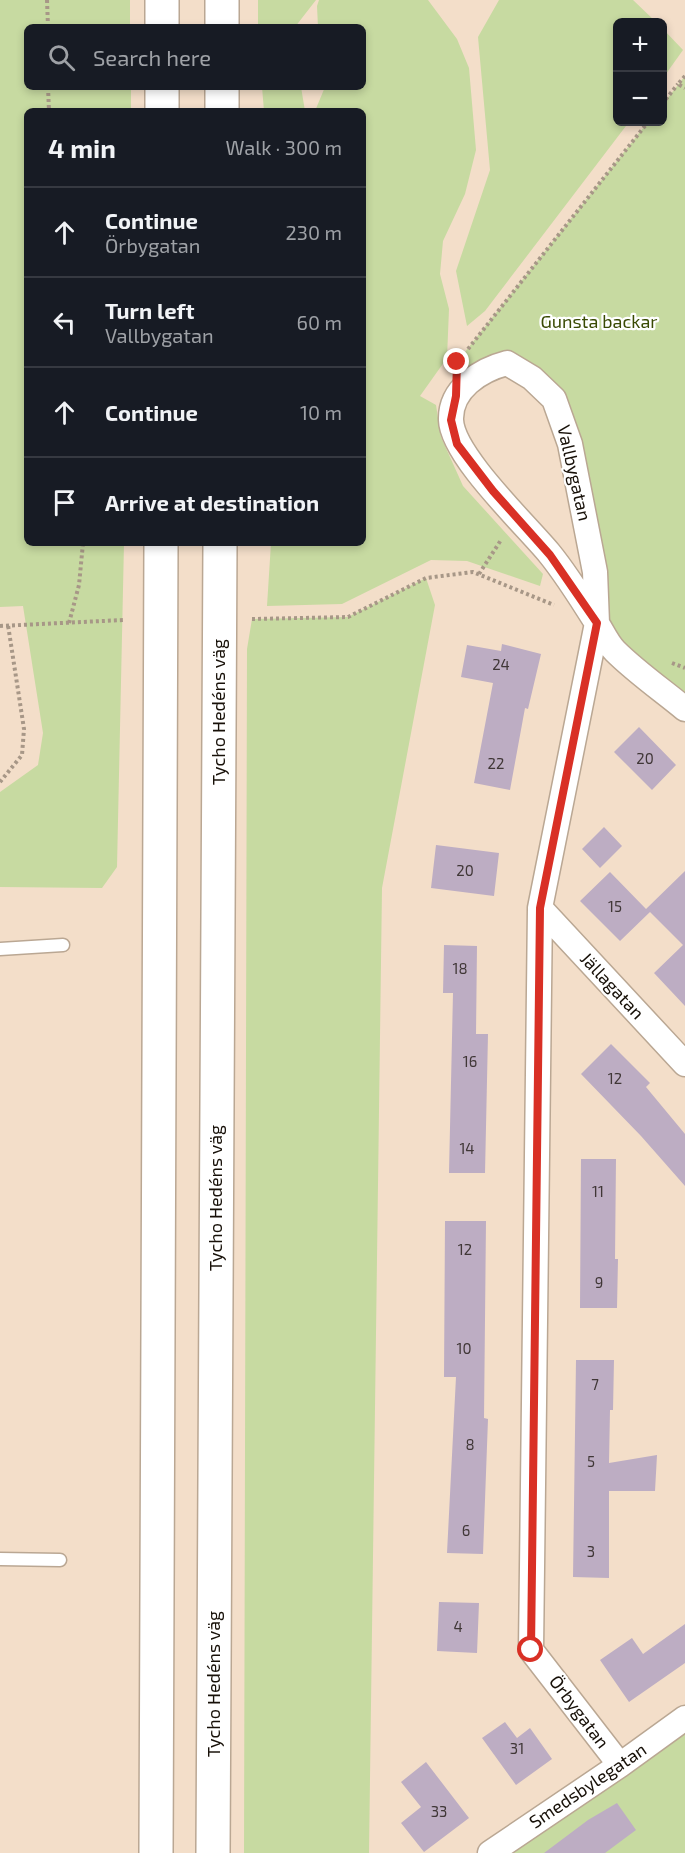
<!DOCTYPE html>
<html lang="en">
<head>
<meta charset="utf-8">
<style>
	:root { --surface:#171b24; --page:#20242c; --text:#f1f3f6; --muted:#9ea1a6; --line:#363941 }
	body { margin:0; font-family:"Exo 2",sans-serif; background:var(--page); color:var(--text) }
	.controls { position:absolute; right:18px; top:18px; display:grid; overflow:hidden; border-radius:9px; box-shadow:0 3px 9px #0003 }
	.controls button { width:54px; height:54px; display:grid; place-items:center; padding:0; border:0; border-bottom:2px solid var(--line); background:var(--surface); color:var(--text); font:30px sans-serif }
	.stop { position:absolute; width:18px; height:18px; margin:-14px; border:4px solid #d93025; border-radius:50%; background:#fff }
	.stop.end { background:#d93025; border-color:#fff; box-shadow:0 2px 6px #0008 }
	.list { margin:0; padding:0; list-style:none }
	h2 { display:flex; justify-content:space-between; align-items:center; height:78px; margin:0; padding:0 24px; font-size:26px }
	h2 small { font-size:20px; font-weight:400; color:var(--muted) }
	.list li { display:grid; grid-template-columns:39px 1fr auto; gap:18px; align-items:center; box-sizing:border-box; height:90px; padding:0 24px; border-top:2px solid var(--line) }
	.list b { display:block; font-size:22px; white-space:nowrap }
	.list p { margin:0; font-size:20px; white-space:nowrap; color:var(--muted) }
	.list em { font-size:20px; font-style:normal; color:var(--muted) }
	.icon { flex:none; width:33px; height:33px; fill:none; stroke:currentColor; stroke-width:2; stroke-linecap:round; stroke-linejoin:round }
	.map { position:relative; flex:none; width:685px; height:1853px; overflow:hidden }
	.search { position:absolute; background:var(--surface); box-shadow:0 3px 9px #0003; left:24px; top:24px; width:342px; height:66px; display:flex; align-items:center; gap:15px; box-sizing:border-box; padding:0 21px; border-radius:9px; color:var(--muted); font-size:22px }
	.panel { position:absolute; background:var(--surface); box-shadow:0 3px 9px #0003; left:24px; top:108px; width:342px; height:438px; border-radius:9px }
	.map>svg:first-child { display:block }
	.green { fill:#c7daa1 }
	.building { fill:#bdadc3 }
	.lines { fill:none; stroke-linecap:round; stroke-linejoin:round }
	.lane-casing { stroke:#baa793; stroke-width:15 }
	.street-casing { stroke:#baa793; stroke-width:27 }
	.secondary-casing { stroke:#baa793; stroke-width:36 }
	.path { stroke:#a79787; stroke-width:4; stroke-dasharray:3 3; stroke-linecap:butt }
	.lane { stroke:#fff; stroke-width:12 }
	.street { stroke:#fff; stroke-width:24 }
	.secondary { stroke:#fff; stroke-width:33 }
	.route { stroke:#d93025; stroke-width:8 }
	.labels { text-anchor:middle; stroke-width:4.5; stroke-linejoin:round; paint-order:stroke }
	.number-label { font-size:15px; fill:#403737 }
	.park-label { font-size:18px; fill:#394a03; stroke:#fff }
	.street-label { font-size:18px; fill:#171008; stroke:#fff }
</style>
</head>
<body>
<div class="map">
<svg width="685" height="1853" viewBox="0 0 685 1853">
	<rect width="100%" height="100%" fill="#f3dec9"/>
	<path class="green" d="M 0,0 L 130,0 L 130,27 L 27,27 L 27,87 L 131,87 L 131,111 L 27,111 L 27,543 L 124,543 L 117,867 L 102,888 L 0,887 L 0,792 L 38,765 L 43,733 L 23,606 L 0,607 Z
		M 258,0 L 316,0 L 295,27 L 258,27 Z
		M 319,0 L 428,0 L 457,39 L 469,68 L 476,150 L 465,194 L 443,241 L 440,274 L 449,309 L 447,358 L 420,396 L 436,405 L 441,437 L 463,486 L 543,574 L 540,586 L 467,561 L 431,560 L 342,604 L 267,606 L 271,543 L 363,543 L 363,111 L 315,111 L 325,87 L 363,87 L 363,27 L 318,27 L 317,6 Z
		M 499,0 L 633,0 L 656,22 L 618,22 L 618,122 L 629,122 L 485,311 L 467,326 L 456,271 L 490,170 L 478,37 Z
		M 663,29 L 683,50 L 663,78 L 662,78 Z
		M 685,76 L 685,709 L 614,650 L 554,399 L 507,363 L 456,396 L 457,362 L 648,122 L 662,122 L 663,104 Z
		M 262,87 L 301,87 L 305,111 L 264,111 Z
		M 426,578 L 435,605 L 382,888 L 369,1853 L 244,1853 L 247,649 L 252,619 L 348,617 Z
		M 685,1718 L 685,1853 L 490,1853 Z"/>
	<path class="building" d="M 502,644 L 541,654 L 528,709 L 525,708 L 510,790 L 474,783 L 493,683 L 461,677 L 467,645 L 501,651 Z
		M 639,727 L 676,765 L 652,790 L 614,752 Z
		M 604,827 L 622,846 L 600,868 L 582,849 Z
		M 436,845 L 499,853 L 494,896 L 431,888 Z
		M 685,871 L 685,1006 L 654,973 L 683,945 L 650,912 L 620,941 L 580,901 L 610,872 L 646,909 Z
		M 444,945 L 477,946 L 476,1034 L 488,1034 L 485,1173 L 449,1173 L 453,993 L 443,993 Z
		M 611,1044 L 650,1083 L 646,1087 L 685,1134 L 685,1186 L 641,1136 L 581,1074 Z
		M 581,1159 L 616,1159 L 615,1259 L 618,1259 L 617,1308 L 580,1308 Z
		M 445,1221 L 486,1221 L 484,1418 L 488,1419 L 483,1554 L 447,1553 L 456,1377 L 444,1377 Z
		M 576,1360 L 614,1360 L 613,1410 L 610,1410 L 609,1463 L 657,1455 L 655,1491 L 609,1491 L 609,1578 L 573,1577 Z
		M 439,1602 L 479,1603 L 477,1653 L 437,1651 Z
		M 685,1624 L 685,1663 L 629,1702 L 600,1660 L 632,1638 L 643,1654 Z
		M 505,1722 L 517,1738 L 530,1728 L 552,1759 L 516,1785 L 482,1738 Z
		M 426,1762 L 469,1818 L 424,1852 L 401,1823 L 421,1807 L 401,1782 Z
		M 617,1803 L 636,1830 L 605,1853 L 544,1853 L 588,1820 Z"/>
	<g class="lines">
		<defs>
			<path id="lane" d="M 0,949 L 63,945
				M 0,1559 L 60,1560"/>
			<path id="street" d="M 540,908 L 685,1064
				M 620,1765 L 531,1650 L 540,908 L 597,623 L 595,572 L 570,444 L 554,399 L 532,378 L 507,363 C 480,370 450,389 451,420 C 452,455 525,524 549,553 C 567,575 583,601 598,625 C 603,633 608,644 615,651 C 636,672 662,690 685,709
				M 490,1853 L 620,1765 L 685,1718"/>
			<path id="secondary" d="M 162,0 L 162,27
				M 222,27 L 222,0
				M 162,87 L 162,111
				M 222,111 L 222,87
				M 156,1853 L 161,543
				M 213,1853 L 220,543"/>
		</defs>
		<use href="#lane" class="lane-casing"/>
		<use href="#street" class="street-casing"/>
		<use href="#secondary" class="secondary-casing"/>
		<path class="path" d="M 47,0 L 48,27
			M 685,76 L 678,84 L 685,88
			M 48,87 L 49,111
			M 662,104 L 678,84
			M 468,349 L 648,122
			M 479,574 L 501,540
			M 252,619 L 348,617 L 426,578 L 473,572 L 554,605
			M 69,623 L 79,585 L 83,543
			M 0,626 L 123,620
			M 672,663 L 685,668
			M 0,782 L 22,755 L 24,729 L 8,625"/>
		<use href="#lane" class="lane"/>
		<use href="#street" class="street"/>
		<use href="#secondary" class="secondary"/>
	</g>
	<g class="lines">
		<path class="route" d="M 457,362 L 456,396 L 451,420 L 457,444 L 493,491 L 550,555 L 597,623 L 540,908 L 531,1650"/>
	</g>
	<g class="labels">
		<g class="number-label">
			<text x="501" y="670">24</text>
			<text x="645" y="764">20</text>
			<text x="496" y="769">22</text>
			<text x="465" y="876">20</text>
			<text x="615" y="912">15</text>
			<text x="460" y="974">18</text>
			<text x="470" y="1067">16</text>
			<text x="615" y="1084">12</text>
			<text x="467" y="1154">14</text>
			<text x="598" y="1197">11</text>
			<text x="465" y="1255">12</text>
			<text x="599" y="1288">9</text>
			<text x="464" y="1354">10</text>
			<text x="595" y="1390">7</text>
			<text x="470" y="1450">8</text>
			<text x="591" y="1467">5</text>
			<text x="466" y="1536">6</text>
			<text x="591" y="1557">3</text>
			<text x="458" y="1632">4</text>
			<text x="517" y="1754">31</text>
			<text x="439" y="1817">33</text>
		</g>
		<g class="park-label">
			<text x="599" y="328">Gunsta backar</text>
		</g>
		<g class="street-label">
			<text transform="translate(574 473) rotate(77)" y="6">Vallbygatan</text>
			<text transform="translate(219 712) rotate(-90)" y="6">Tycho Hedéns väg</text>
			<text transform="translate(612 986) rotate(47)" y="6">Jällagatan</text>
			<text transform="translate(216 1198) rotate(-90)" y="6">Tycho Hedéns väg</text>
			<text transform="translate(214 1684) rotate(-90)" y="6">Tycho Hedéns väg</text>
			<text transform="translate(579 1712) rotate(53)" y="6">Örbygatan</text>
			<text transform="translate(588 1786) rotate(-34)" y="6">Smedsbylegatan</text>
		</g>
	</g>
</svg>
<div class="controls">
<button>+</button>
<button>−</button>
</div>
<div class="stop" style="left:531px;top:1650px"></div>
<div class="stop end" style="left:457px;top:362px"></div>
<div class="search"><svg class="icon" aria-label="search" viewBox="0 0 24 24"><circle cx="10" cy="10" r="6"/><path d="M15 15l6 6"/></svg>Search here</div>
<section class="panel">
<h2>4 min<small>Walk · 300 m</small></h2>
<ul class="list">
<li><svg class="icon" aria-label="ahead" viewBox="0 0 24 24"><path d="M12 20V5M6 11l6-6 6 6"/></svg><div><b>Continue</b><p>Örbygatan</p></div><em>230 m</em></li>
<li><svg class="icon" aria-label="left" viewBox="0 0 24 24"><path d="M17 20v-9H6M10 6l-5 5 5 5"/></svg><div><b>Turn left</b><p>Vallbygatan</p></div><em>60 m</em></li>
<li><svg class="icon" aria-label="ahead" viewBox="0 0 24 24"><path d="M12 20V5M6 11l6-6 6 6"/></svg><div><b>Continue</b></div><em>10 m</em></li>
<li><svg class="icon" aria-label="arrive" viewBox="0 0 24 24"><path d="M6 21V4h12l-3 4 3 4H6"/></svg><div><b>Arrive at destination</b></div></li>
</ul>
</section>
</div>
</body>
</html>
